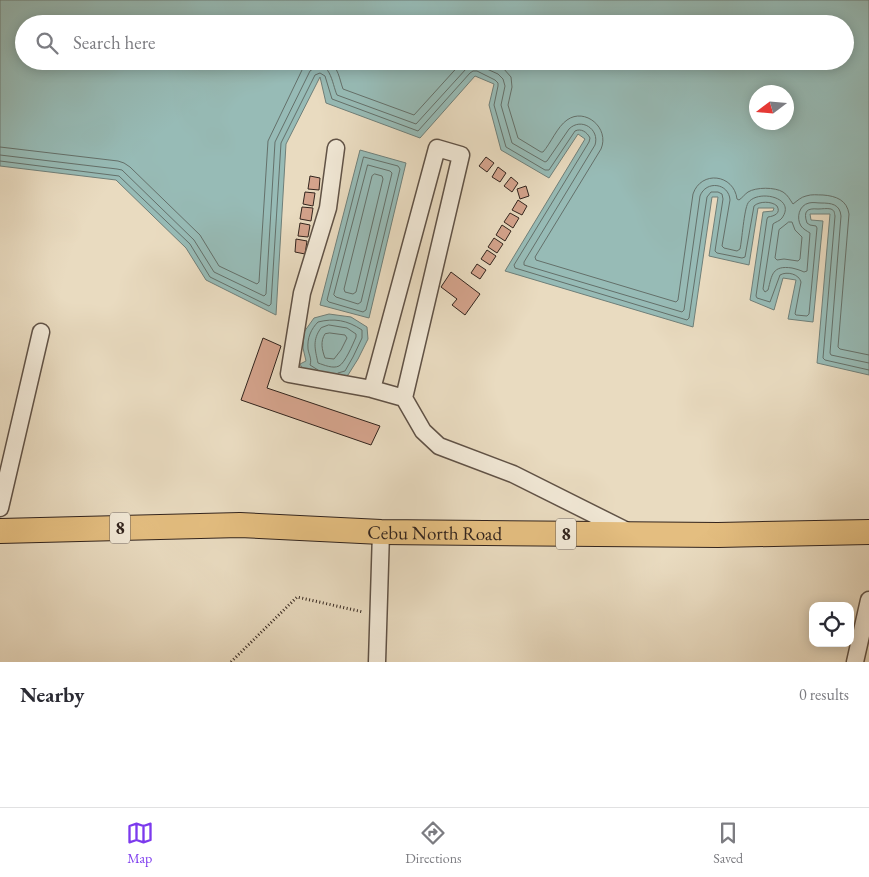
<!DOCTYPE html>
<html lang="en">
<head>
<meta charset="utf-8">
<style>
	:root { --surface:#fff; --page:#f7f7f7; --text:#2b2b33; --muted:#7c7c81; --line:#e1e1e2; --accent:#7c3aed }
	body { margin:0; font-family:"EB Garamond",serif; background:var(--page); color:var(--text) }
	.controls { position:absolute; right:15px; bottom:15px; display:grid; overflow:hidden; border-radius:10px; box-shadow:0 2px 12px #0003 }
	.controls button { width:45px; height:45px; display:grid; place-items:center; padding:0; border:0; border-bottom:1px solid var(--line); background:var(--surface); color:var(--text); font:25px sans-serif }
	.compass { position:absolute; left:749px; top:85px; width:45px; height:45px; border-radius:50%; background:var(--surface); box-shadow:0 2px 12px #0003; rotate:254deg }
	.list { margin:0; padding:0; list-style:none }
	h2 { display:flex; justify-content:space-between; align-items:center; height:65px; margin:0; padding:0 20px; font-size:21px }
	h2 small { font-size:16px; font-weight:400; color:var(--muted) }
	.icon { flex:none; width:28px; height:28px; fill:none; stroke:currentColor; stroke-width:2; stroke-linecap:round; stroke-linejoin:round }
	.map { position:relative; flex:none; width:869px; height:662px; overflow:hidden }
	.search { position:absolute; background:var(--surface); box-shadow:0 2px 12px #0003; left:15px; right:15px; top:15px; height:55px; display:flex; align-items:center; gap:12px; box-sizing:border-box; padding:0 18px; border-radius:28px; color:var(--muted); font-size:19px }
	.sheet { height:145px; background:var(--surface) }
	nav { display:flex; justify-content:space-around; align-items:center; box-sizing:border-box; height:70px; border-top:1px solid var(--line); background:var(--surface); font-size:14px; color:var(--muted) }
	nav a { display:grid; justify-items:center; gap:2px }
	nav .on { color:var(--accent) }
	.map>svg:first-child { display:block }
	.water { fill:#97bbb6; stroke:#6f7f79; fill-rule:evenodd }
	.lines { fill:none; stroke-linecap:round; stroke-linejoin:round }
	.shore { stroke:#64706a; stroke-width:1 }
	.building { fill:#d4a38c; stroke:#32241d }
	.minor-casing { stroke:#605246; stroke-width:19 }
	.highway-casing { stroke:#32241d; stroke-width:26 }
	.path { stroke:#32241d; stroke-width:3; stroke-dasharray:1 2.5; stroke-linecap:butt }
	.minor { stroke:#f1e8d6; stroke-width:16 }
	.highway { stroke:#e4be80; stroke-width:24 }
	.labels { text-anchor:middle; stroke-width:5; stroke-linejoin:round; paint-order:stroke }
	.shield { fill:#f1e8d6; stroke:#6b5f54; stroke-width:1 }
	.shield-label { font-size:18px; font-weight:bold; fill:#32241d }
	.street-label { font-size:19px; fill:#32241d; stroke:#f1e8d6 }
</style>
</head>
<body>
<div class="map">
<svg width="869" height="662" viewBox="0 0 869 662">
	<rect width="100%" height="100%" fill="#e9dbc0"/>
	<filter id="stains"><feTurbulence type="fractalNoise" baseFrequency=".004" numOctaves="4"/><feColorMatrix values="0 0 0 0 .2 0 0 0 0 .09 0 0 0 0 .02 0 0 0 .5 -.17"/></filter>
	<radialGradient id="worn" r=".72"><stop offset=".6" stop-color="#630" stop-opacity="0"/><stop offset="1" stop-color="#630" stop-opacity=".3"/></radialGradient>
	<path class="water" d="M 0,0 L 869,0 L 869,375 L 817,363 L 830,214 L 810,214 L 811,220 L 823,221 L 813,322 L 788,319 L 796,280 L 783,278 L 774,310 L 750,300 L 763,212 L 773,211 L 774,208 L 758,208 L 749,265 L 709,256 L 718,197 L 712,197 L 693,327 L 505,271 L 585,139 L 578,134 L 549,178 L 501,150 L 489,105 L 494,84 L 475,76 L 420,138 L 326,103 L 320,77 L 286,144 L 276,315 L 206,280 L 186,248 L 116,180 L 0,166 ZM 24,24 L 845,24 L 845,61 L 24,61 ZM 756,92 L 786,92 L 786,122 L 756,122 Z
		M 360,150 L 406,163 L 369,318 L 320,305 Z
		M 329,314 L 351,317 L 367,327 L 368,339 L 358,359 L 348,375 L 338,379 L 304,372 L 300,364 L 306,361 L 303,348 L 304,332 L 314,318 Z"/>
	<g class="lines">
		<path class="shore" d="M 328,61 C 339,68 339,78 343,89 L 414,115 L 463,61
			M 488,61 L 503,68 L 511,77 L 512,87 L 508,105 L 518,138 L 541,152 L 543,152 C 551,143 557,127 567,120 C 585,107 610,128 601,149 L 535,257 L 536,260 L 676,302 L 678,300 L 693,194 C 701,170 734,174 737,199 L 739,200 C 742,198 745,194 748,192 C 756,187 775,187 783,192 C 788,195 790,200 793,204 C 797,201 801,197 806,196 C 812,194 817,195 823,195 C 836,196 847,200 849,214 L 838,347 L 840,349 L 869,355
			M 0,147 L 118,161 L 124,163 L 130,167 L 200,235 L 219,266 L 257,284 L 259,282 L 268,141 L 302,70 L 306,65 L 311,61
			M 0,155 L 117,169 L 122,170 L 194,240 L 214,272 L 264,296 L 266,294 L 275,142 L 310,71 C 330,55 332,84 337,95 L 416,124 L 466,69 L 471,65 L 478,65 L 498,74 L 503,79 L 505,86 L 501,105 L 512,143 L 545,162 L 547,161 L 569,129 C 581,117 600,129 595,145 L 524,262 L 524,265 L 682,312 L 684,310 L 700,196 C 706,180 729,183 730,200 L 722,246 L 724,248 L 737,251 L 740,249 C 742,240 744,210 748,203 C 757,189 797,197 782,218 C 780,221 775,222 773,224 L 763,289 L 765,292 L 768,290 C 772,275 772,265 792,268 C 796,269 800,270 804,272 L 807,271 L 810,233 C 807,231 803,229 801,226 C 796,218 799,205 809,203 C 813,202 817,203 821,203 C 831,203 840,204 841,216 L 830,353 L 831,355 L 869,363
			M 364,157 L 398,166 L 400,169 L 366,310 L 363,312 L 329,302 L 327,300 L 363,159 Z
			M 0,161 L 119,176 L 190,244 L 210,277 L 269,306 L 271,304 L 281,143 L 315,75 L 320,73 L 325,76 L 332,99 L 418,131 L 470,73 L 473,71 L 477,71 L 495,80 L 498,83 L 498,86 L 494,105 L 506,147 L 545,170 L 549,170 L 575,131 C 581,128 587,132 590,138 L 589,142 L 514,265 L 515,268 L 687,320 L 689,318 L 707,197 L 711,192 L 718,192 L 722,194 L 723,199 L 715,251 L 717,253 L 742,258 L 745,257 L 754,206 C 759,201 772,201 777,206 C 781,213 775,216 768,217 L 767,219 L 756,296 L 757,298 L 770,302 L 780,275 C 787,271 799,274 801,282 L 795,314 L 796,315 L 807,316 L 809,314 L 817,228 L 816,226 L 810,225 L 807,223 C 803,211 807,208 818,209 C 822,209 827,208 831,209 C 835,211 834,212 835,216 L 823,358 L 825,360 L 869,370
			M 368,165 L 390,171 L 392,173 L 361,302 L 358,304 L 336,297 L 334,295 Z
			M 375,174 L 382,176 L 383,179 L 356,292 L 353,294 L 345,292 L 344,289 L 372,176 Z
			M 789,222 L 792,222 L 795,230 L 802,237 L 800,259 L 798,261 L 784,259 L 777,260 L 775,258 L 779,230 Z
			M 329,325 L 347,328 L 356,334 L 356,337 C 353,344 345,363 339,366 C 333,369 324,365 318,363 C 315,349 312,340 321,328 Z
			M 330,333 L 345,335 L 347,338 L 341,350 L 334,359 L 325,358 C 322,350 320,341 325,334 Z
			M 318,370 L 310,365 C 312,359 309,355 308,349 C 307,338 311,329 318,322 C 334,318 347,320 362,330 L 362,338 L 353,357 L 345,371 L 338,373"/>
	</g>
	<path class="building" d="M 486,157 L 494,163 L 487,172 L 479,166 Z
		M 498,167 L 506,173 L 500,182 L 492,177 Z
		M 310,176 L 320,178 L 319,190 L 308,189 Z
		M 511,177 L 518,183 L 512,192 L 504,186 Z
		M 526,186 L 529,196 L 520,199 L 517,189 Z
		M 305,192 L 315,193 L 313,206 L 303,204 Z
		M 518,200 L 527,206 L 522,215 L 512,210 Z
		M 302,207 L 313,208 L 311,221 L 300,219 Z
		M 510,213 L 519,218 L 513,228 L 504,222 Z
		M 300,223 L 310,225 L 308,237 L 298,236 Z
		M 502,225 L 511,231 L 505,241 L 496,235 Z
		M 494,238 L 503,244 L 497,253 L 488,247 Z
		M 296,239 L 307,241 L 305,254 L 295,252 Z
		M 487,250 L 496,256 L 490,265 L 481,259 Z
		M 477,264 L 486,270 L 480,279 L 471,273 Z
		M 451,272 L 480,294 L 465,315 L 452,305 L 457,299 L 441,287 Z
		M 263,338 L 281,346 L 267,388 L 380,426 L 371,445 L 241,400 Z"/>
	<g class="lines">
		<defs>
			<path id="minor" d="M 336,148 L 328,208 L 302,293 L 289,374 L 372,389 L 404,398 L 423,431 L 439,446 L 513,474 L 629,532
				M 372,389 L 437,148 L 461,155 L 404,398
				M 0,508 L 41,332
				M 377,662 L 381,532
				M 855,662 L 869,600"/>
			<g id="highway">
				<path id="s1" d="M 0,531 L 240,525 L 381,532 L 718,535 L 869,532"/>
			</g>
		</defs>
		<use href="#minor" class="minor-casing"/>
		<use href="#highway" class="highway-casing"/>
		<path class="path" d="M 231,662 L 297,597 L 363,612"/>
		<use href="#minor" class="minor"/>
		<use href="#highway" class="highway"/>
	</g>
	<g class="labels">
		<g class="shield">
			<rect x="110" y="512.5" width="20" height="31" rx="4"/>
			<rect x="556" y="518.5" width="20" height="31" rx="4"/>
		</g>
		<g class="shield-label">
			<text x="120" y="534">8</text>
			<text x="566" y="540">8</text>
		</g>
		<g class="street-label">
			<text dy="7" stroke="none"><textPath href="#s1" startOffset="435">Cebu North Road</textPath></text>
		</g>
	</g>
	<rect width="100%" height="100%" filter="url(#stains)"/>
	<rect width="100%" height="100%" fill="url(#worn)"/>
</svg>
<div class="controls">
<button><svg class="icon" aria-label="locate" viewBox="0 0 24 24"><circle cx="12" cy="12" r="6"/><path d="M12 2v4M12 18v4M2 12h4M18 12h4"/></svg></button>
</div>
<svg class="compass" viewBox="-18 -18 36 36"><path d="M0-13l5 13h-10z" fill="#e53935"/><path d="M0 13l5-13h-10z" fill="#7c7c81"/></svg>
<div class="search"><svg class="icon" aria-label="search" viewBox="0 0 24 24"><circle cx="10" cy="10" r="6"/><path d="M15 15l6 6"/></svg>Search here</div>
</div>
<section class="sheet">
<h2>Nearby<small>0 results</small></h2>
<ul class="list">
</ul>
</section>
<nav>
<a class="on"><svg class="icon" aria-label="map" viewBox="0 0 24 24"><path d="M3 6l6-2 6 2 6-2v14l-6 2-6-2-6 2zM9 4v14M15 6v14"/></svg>Map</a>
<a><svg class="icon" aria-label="directions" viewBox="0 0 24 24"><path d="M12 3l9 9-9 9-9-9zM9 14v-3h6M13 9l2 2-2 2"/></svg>Directions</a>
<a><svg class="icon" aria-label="saved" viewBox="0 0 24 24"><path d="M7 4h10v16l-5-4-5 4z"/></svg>Saved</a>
</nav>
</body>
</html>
